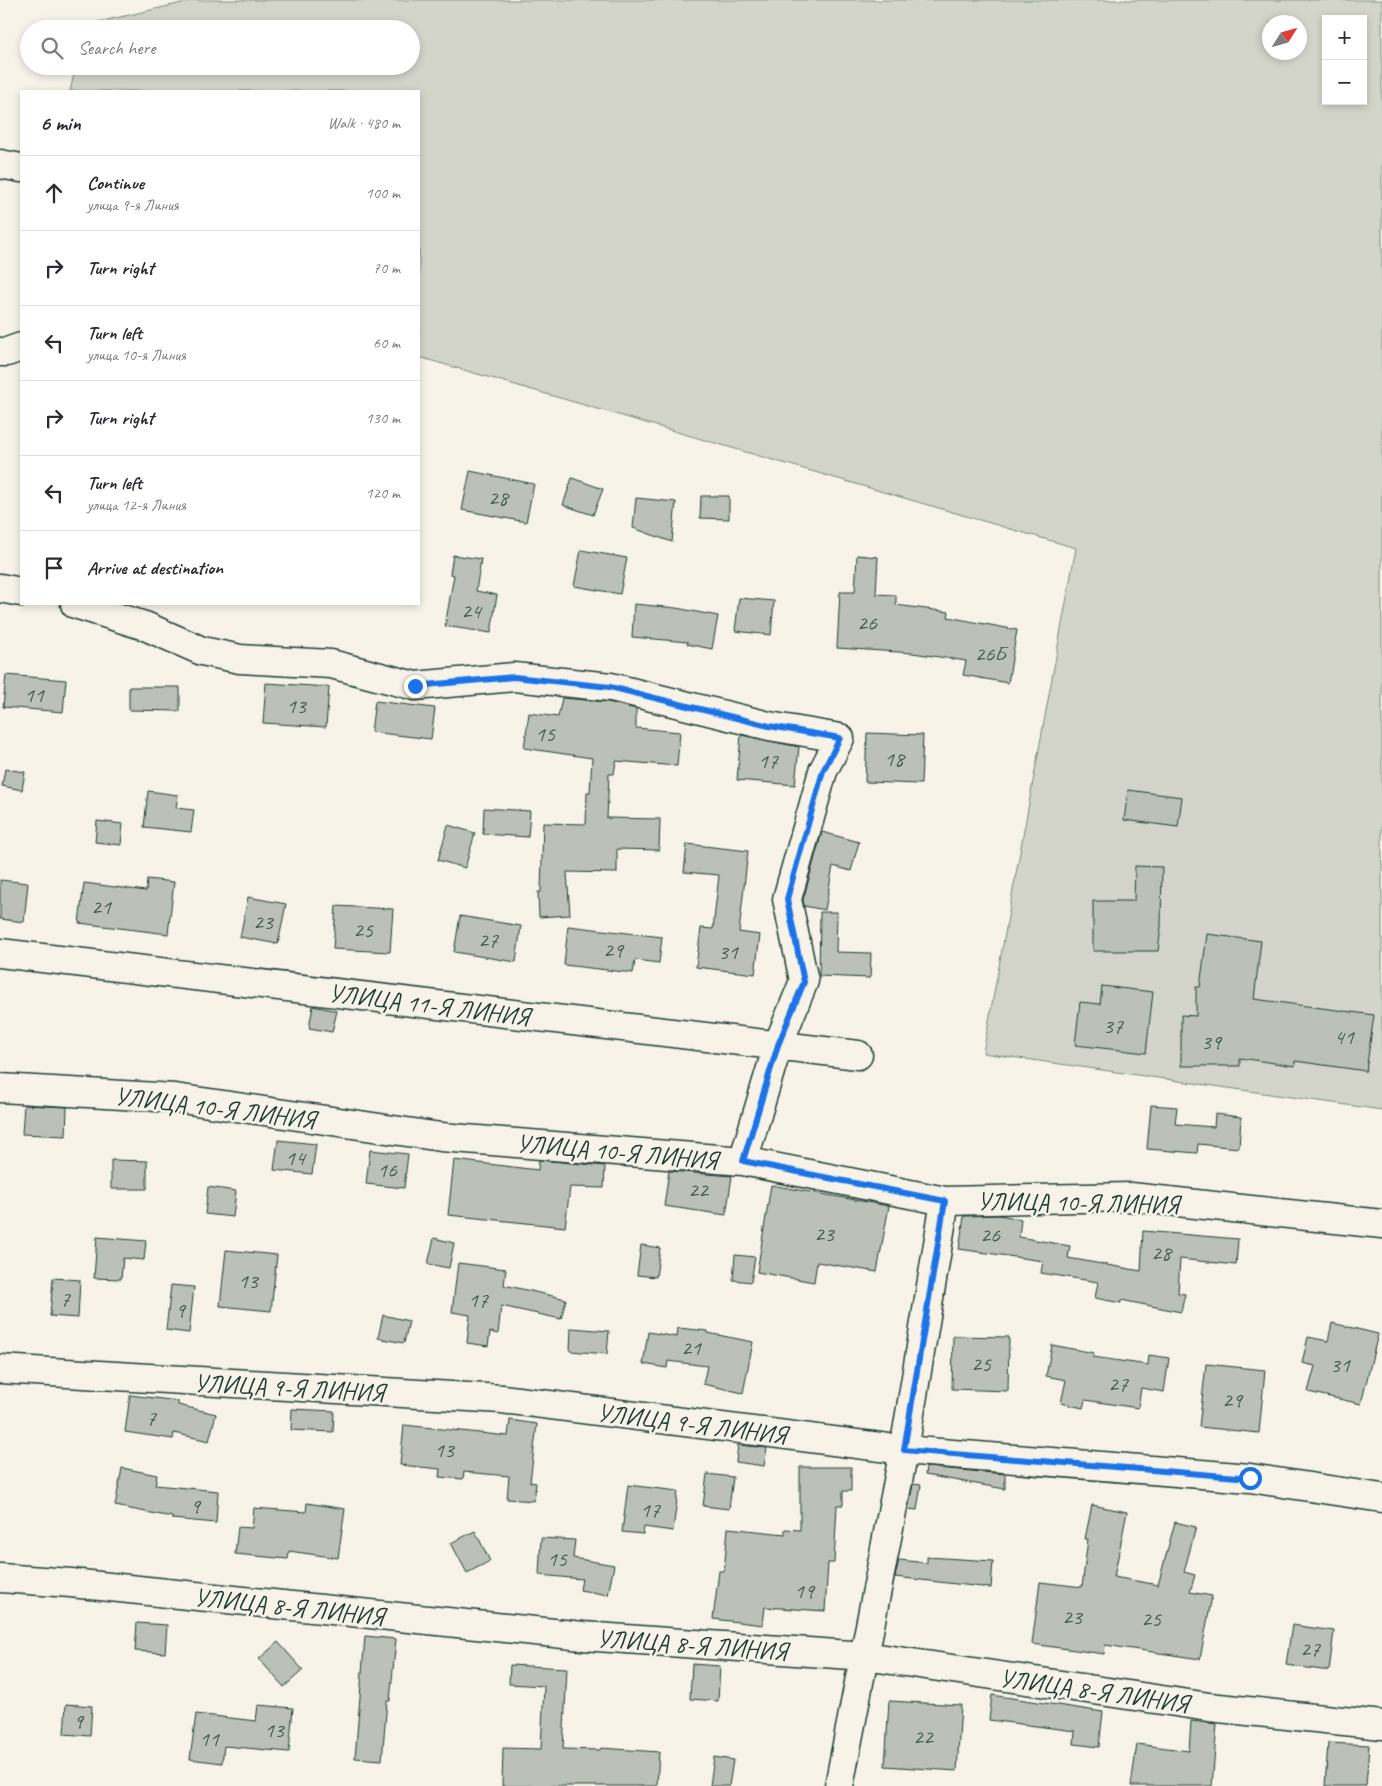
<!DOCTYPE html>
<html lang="en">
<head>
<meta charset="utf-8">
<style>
	:root { --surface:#fff; --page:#f2f2f3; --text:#2b2b33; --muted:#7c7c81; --line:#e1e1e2 }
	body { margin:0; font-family:Caveat,sans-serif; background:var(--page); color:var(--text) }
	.controls { position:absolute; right:15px; top:15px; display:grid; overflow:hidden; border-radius:0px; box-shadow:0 2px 8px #0003 }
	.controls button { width:45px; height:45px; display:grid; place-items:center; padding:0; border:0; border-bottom:1px solid var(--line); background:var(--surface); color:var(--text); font:25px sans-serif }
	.compass { position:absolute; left:1262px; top:15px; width:45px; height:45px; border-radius:50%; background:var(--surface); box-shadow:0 2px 8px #0003; rotate:53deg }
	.stop { position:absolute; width:15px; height:15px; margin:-11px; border:4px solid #1a73e8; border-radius:50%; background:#fff }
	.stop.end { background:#1a73e8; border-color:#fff; box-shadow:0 1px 5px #0008 }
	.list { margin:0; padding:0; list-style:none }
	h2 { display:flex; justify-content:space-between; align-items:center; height:65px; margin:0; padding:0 20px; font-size:21px }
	h2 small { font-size:16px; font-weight:400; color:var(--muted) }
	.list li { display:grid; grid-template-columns:32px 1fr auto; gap:15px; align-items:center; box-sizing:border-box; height:75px; padding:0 20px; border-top:1px solid var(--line) }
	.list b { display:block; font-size:19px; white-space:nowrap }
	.list p { margin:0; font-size:16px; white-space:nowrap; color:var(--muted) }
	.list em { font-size:16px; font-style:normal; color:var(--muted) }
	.icon { flex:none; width:28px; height:28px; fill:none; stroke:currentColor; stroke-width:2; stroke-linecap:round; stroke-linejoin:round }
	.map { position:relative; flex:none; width:1382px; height:1786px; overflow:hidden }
	.search { position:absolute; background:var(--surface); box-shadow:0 2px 8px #0003; left:20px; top:20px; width:400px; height:55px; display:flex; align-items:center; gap:12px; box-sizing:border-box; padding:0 18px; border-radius:28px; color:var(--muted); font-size:19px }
	.panel { position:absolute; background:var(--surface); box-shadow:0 2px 8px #0003; left:20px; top:90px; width:400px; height:515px; border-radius:0px }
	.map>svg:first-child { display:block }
	.green { fill:#d3d5ca; stroke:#79897f; fill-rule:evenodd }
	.building { fill:#bbc1b6; stroke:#1f3d34 }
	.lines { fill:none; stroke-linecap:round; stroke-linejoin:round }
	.minor-casing { stroke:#1f3d34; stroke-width:31 }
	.minor { stroke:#f7f3e8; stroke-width:28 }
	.route { stroke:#1a73e8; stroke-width:6 }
	.labels { text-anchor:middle; stroke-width:5; stroke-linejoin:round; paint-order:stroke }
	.number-label { font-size:22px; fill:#465e54 }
	.street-label { font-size:25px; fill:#1f3d34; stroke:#f7f3e8 }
</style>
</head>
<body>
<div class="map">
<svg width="1382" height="1786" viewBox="0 0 1382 1786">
	<rect width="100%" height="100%" fill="#f7f3e8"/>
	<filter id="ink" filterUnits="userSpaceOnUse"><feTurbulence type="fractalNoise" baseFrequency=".02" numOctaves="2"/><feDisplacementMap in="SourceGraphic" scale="10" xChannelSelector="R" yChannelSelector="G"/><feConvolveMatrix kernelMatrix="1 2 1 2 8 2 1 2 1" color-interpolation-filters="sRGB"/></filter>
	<g filter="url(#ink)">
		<path class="green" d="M 195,0 L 1382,0 L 1382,1110 L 983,1053 L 1076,548 L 419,357 L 419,91 L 70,91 L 76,66 L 411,66 L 411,29 L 84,29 L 85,25 ZM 1326,19 L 1363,19 L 1363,101 L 1326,101 ZM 1270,22 L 1300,22 L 1300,52 L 1270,52 Z"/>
		<path class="building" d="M 470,471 L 534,484 L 526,522 L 462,510 Z
			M 572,478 L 603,489 L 593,515 L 563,505 Z
			M 701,496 L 729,496 L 729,519 L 700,518 Z
			M 636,498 L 676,502 L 672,542 L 633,528 Z
			M 581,550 L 627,558 L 620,594 L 574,586 Z
			M 453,555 L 481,559 L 476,591 L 497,595 L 491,633 L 445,626 L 454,575 L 450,574 Z
			M 857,555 L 878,557 L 876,594 L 896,595 L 896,605 L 949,612 L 948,617 L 1017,630 L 1008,683 L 963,675 L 966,661 L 913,653 L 837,648 L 840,592 L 855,592 Z
			M 739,598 L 774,601 L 771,635 L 735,631 Z
			M 634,604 L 676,608 L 718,616 L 712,649 L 687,644 L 688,642 L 632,637 Z
			M 6,675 L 66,680 L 63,712 L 3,707 Z
			M 266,683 L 329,687 L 326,727 L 263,723 Z
			M 129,687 L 180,687 L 180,711 L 129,710 Z
			M 562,698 L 608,702 L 636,709 L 636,728 L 680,732 L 677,766 L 616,761 L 614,774 L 609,774 L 607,818 L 660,819 L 659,850 L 617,849 L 617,873 L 567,872 L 570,915 L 539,917 L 538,892 L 541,892 L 543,823 L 586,824 L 587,792 L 590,792 L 592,758 L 524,748 L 529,713 L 558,717 Z
			M 375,701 L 435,708 L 431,739 L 371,732 Z
			M 867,733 L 923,735 L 921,784 L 865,782 Z
			M 741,735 L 799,747 L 795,785 L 737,780 Z
			M 5,769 L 25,772 L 22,790 L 2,786 Z
			M 1128,790 L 1182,797 L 1178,827 L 1124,820 Z
			M 148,791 L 178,795 L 176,808 L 194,810 L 191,832 L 144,827 Z
			M 484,808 L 530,811 L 528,837 L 483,834 Z
			M 97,821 L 123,824 L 121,845 L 95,842 Z
			M 448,825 L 475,833 L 465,868 L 438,860 Z
			M 822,832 L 859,842 L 851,871 L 833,866 L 825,910 L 804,906 L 803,900 Z
			M 687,844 L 748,851 L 739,932 L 760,935 L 755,974 L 696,967 L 701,928 L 713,929 L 719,875 L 684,872 Z
			M 1135,866 L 1162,867 L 1161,927 L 1158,951 L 1093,951 L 1093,901 L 1134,901 Z
			M 147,879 L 174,882 L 168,934 L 79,923 L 84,883 L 146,891 Z
			M 0,880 L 28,883 L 24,922 L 0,919 Z
			M 248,897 L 286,904 L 278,944 L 240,937 Z
			M 336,906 L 393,909 L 390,952 L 333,949 Z
			M 820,912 L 837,912 L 836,952 L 871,953 L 870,978 L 819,976 Z
			M 460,916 L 521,926 L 516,962 L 454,952 Z
			M 568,926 L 662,937 L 659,963 L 635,960 L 633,973 L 564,965 Z
			M 1207,934 L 1261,941 L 1254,999 L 1374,1015 L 1366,1071 L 1295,1061 L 1295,1066 L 1240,1058 L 1240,1066 L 1181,1066 L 1181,1015 L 1196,1016 L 1196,987 L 1200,987 Z
			M 1102,986 L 1153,992 L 1146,1053 L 1075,1045 L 1080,1002 L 1100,1004 Z
			M 313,1006 L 337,1011 L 332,1032 L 309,1028 Z
			M 24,1105 L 67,1107 L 66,1136 L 22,1134 Z
			M 1151,1105 L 1177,1107 L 1175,1124 L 1214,1127 L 1215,1114 L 1241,1117 L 1239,1148 L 1198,1144 L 1197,1153 L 1147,1149 Z
			M 278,1140 L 316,1144 L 312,1174 L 274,1170 Z
			M 370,1150 L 408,1154 L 404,1188 L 366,1184 Z
			M 111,1160 L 147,1161 L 147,1189 L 111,1189 Z
			M 454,1160 L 538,1170 L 539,1160 L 605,1166 L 604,1188 L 570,1187 L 565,1227 L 448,1215 Z
			M 669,1171 L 732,1176 L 726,1215 L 664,1206 Z
			M 771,1185 L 889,1206 L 877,1272 L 817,1262 L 814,1282 L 757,1272 Z
			M 208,1187 L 236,1191 L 233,1217 L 205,1214 Z
			M 999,1215 L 1021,1219 L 1019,1237 L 1070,1246 L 1068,1258 L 1141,1271 L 1143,1231 L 1238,1239 L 1236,1265 L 1180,1259 L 1178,1293 L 1185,1294 L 1181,1312 L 1121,1300 L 1121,1303 L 1095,1298 L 1098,1282 L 1041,1273 L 1043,1261 L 959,1249 L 964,1216 Z
			M 97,1237 L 146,1241 L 144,1260 L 123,1258 L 121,1279 L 94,1278 Z
			M 434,1238 L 454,1243 L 449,1268 L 428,1264 Z
			M 641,1245 L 660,1248 L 656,1277 L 637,1275 Z
			M 226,1250 L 277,1255 L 271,1311 L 220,1306 Z
			M 735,1255 L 755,1257 L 751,1282 L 733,1280 Z
			M 458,1263 L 506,1269 L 504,1285 L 566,1299 L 561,1319 L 501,1306 L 498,1334 L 490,1332 L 488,1346 L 467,1343 L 470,1315 L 452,1312 Z
			M 53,1278 L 80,1280 L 78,1318 L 50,1316 Z
			M 171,1285 L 194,1287 L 189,1333 L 166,1330 Z
			M 383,1315 L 409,1321 L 404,1343 L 378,1338 Z
			M 1332,1323 L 1378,1334 L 1361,1404 L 1308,1392 L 1315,1366 L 1302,1363 L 1308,1337 L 1328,1341 Z
			M 571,1328 L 609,1331 L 607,1354 L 570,1351 Z
			M 678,1328 L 708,1331 L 708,1333 L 753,1342 L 743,1393 L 703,1384 L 707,1366 L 668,1361 L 667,1368 L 643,1364 L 648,1332 L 677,1337 Z
			M 953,1336 L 1009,1337 L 1008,1391 L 952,1389 Z
			M 1052,1345 L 1094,1353 L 1093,1357 L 1148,1365 L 1149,1355 L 1169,1358 L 1164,1392 L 1141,1388 L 1138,1408 L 1085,1400 L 1083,1408 L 1061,1403 L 1066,1380 L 1046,1376 Z
			M 1206,1364 L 1265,1370 L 1259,1433 L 1199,1427 Z
			M 130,1395 L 178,1401 L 178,1405 L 216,1414 L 209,1441 L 174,1433 L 173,1439 L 125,1432 Z
			M 292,1409 L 334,1411 L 333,1432 L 291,1430 Z
			M 510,1420 L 537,1424 L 530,1482 L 536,1483 L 534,1501 L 507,1499 L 509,1476 L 464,1472 L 463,1479 L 439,1477 L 440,1469 L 400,1465 L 404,1425 L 508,1436 Z
			M 738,1445 L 767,1448 L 764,1466 L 736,1462 Z
			M 800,1467 L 851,1467 L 851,1491 L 843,1491 L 843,1505 L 837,1505 L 834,1563 L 828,1563 L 825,1611 L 765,1607 L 763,1625 L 713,1619 L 719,1571 L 724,1571 L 728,1528 L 785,1534 L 785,1529 L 800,1530 Z
			M 926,1467 L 1005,1474 L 1005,1489 L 925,1475 Z
			M 122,1468 L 157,1475 L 155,1485 L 218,1491 L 216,1523 L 172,1519 L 172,1517 L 115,1506 Z
			M 707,1474 L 733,1477 L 729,1509 L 703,1506 Z
			M 913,1484 L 921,1485 L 917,1510 L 908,1509 Z
			M 628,1485 L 678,1491 L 673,1531 L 644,1527 L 643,1534 L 622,1532 Z
			M 307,1503 L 345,1509 L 338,1558 L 289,1551 L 288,1559 L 235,1554 L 238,1527 L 252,1528 L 254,1508 L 306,1512 Z
			M 1092,1505 L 1127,1512 L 1114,1577 L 1158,1585 L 1175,1522 L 1196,1527 L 1184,1572 L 1195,1575 L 1190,1592 L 1212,1596 L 1200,1659 L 1105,1645 L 1104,1654 L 1032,1644 L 1040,1582 L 1082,1587 L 1088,1539 L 1085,1539 Z
			M 475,1531 L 490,1561 L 467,1573 L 451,1543 Z
			M 541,1538 L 575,1540 L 573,1558 L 614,1565 L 608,1595 L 580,1590 L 582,1579 L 539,1575 Z
			M 927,1557 L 993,1561 L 991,1588 L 895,1577 L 899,1560 L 927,1563 Z
			M 137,1623 L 167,1625 L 165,1653 L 135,1651 Z
			M 1292,1625 L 1334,1631 L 1329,1671 L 1286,1665 Z
			M 365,1636 L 396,1639 L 390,1701 L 387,1701 L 382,1760 L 355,1758 Z
			M 278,1642 L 303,1670 L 284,1687 L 259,1659 Z
			M 692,1664 L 720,1666 L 718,1701 L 690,1699 Z
			M 510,1665 L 567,1668 L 563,1749 L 600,1750 L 601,1748 L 659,1752 L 657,1786 L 502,1786 L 503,1748 L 541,1749 L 544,1686 L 509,1684 Z
			M 992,1695 L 1103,1712 L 1099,1747 L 1074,1744 L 1075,1731 L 989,1720 Z
			M 889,1701 L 961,1705 L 957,1771 L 885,1766 Z
			M 66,1704 L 92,1706 L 90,1736 L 64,1734 Z
			M 258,1705 L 293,1708 L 289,1752 L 224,1746 L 222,1763 L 190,1759 L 196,1714 L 256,1721 Z
			M 1191,1721 L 1217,1724 L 1212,1786 L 1131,1786 L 1137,1744 L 1189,1751 Z
			M 1328,1743 L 1369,1745 L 1366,1786 L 1325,1786 Z
			M 714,1757 L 733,1760 L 729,1786 L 710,1786 Z"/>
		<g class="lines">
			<defs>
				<path id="minor" d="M 0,164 L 21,168
					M 0,352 L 7,352 L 21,347
					M 0,588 L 21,592
					M 75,604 L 145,626 L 202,651 L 240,659 L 331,664 L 415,686 L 514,677 L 611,687 L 769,726 L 840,738 L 823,771 L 787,899 L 804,981 L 778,1045 L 743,1161
					M 0,953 L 858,1055
					M 0,1088 L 175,1098 L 441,1137 L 743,1161 L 945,1201 L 1131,1197 L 1382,1224
					M 0,1369 L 502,1399 L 904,1450 L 1250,1478 L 1382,1498
					M 0,1578 L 71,1583 L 583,1636 L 865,1656 L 1209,1707 L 1382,1725
					M 839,1786 L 904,1450 L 945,1201"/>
			</defs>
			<use href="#minor" class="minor-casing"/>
			<use href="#minor" class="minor"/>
		</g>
	</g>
	<g class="lines" filter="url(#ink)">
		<path class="route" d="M 415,686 L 514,677 L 610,687 L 769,726 L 840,738 L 823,771 L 787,899 L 804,982 L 778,1045 L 743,1161 L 945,1201 L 904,1450 L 1250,1478"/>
	</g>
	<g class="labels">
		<g class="number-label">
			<text x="498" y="505">28</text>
			<text x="471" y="618">24</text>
			<text x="867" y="630">26</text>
			<text x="990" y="661">26Б</text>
			<text x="34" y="702">11</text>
			<text x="296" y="713">13</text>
			<text x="545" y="741">15</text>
			<text x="894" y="766">18</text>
			<text x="768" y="768">17</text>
			<text x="101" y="914">21</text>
			<text x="263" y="929">23</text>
			<text x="363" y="937">25</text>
			<text x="488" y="947">27</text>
			<text x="613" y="957">29</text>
			<text x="728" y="959">31</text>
			<text x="1113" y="1033">37</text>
			<text x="1344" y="1044">41</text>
			<text x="1211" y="1049">39</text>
			<text x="295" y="1165">14</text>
			<text x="387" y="1177">16</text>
			<text x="698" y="1197">22</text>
			<text x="824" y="1241">23</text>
			<text x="990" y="1242">26</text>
			<text x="1161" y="1260">28</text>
			<text x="248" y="1288">13</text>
			<text x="65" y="1306">7</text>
			<text x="478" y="1307">17</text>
			<text x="180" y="1317">9</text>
			<text x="691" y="1355">21</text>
			<text x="981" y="1371">25</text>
			<text x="1340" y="1372">31</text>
			<text x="1118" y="1391">27</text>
			<text x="1232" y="1407">29</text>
			<text x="151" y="1425">7</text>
			<text x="444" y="1457">13</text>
			<text x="195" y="1513">9</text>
			<text x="650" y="1517">17</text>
			<text x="557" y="1566">15</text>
			<text x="804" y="1598">19</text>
			<text x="1072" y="1624">23</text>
			<text x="1151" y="1626">25</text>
			<text x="1310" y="1656">27</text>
			<text x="78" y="1728">9</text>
			<text x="274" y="1737">13</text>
			<text x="923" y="1744">22</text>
			<text x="209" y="1746">11</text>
		</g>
		<g class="street-label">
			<text transform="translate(429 1004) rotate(7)" y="9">УЛИЦА 11-Я ЛИНИЯ</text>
			<text transform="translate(215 1107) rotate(7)" y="9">УЛИЦА 10-Я ЛИНИЯ</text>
			<text transform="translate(617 1151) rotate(5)" y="9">УЛИЦА 10-Я ЛИНИЯ</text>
			<text transform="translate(1078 1202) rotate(1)" y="9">УЛИЦА 10-Я ЛИНИЯ</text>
			<text transform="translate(289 1387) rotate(3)" y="9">УЛИЦА 9-Я ЛИНИЯ</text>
			<text transform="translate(692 1423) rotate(7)" y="9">УЛИЦА 9-Я ЛИНИЯ</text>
			<text transform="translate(289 1606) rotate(6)" y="9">УЛИЦА 8-Я ЛИНИЯ</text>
			<text transform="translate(692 1644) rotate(4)" y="9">УЛИЦА 8-Я ЛИНИЯ</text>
			<text transform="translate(1094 1690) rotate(8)" y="9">УЛИЦА 8-Я ЛИНИЯ</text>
		</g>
	</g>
</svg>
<div class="controls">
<button>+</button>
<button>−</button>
</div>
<svg class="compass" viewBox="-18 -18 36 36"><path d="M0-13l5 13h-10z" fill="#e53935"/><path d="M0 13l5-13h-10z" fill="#7c7c81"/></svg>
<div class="stop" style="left:1250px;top:1478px"></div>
<div class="stop end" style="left:415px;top:686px"></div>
<div class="search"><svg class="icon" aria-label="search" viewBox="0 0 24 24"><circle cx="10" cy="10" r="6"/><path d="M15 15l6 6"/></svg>Search here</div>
<section class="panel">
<h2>6 min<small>Walk · 480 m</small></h2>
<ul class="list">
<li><svg class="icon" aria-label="ahead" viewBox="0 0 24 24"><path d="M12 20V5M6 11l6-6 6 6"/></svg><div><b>Continue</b><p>улица 9-я Линия</p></div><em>100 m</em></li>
<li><svg class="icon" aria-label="right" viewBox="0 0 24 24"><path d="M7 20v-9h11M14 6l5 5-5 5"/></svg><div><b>Turn right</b></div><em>70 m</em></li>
<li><svg class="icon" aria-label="left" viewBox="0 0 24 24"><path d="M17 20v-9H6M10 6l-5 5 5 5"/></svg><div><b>Turn left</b><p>улица 10-я Линия</p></div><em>60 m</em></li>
<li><svg class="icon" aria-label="right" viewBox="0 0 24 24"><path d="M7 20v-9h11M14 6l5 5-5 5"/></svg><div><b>Turn right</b></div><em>130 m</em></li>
<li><svg class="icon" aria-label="left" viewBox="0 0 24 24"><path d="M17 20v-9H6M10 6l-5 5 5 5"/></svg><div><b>Turn left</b><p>улица 12-я Линия</p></div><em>120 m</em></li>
<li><svg class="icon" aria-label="arrive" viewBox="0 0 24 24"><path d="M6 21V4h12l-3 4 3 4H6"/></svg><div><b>Arrive at destination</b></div></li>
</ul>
</section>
</div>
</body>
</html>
